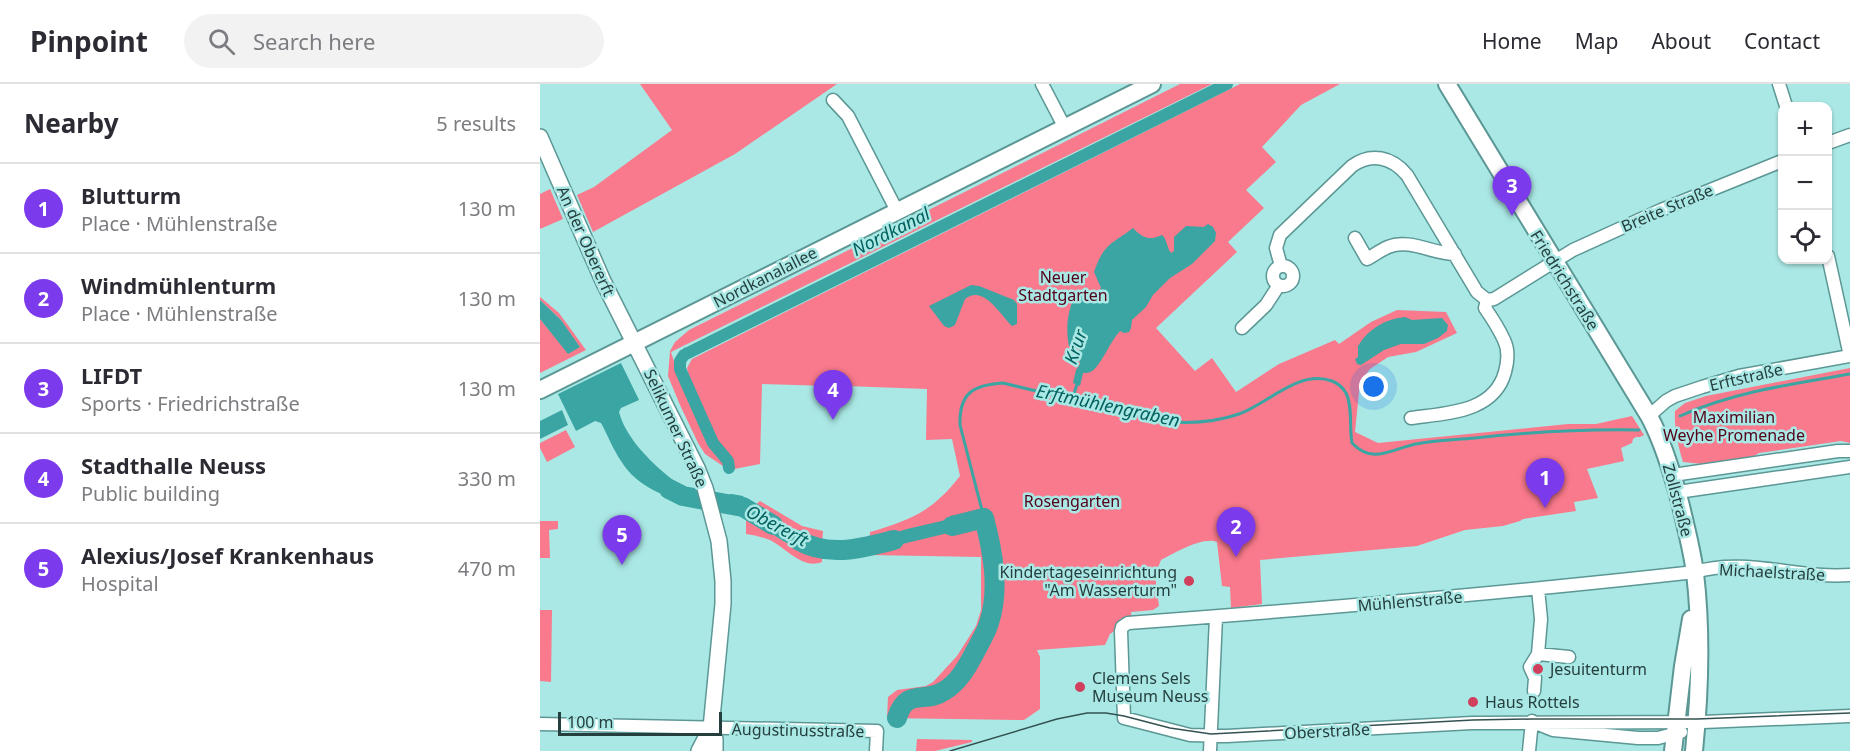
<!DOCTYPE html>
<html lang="en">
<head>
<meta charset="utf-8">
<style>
	:root { --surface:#fff; --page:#f2f2f3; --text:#2b2b33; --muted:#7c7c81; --line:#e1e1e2; --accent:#7c3aed }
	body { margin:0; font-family:"Noto Sans",sans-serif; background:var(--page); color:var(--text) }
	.controls { position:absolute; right:18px; top:18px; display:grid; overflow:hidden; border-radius:12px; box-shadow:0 2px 4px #0004 }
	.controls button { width:54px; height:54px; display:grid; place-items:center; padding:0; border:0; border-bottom:2px solid var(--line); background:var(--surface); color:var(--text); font:30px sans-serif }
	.scale { position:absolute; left:18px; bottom:15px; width:164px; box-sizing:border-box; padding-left:6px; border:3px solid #253f3e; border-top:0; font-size:16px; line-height:21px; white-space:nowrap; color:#253f3e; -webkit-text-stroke:4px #aae8e5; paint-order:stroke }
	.you { position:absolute; left:834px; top:303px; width:21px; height:21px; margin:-15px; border:4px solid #fff; border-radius:50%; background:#1a73e8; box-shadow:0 0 0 9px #1a73e833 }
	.badge { display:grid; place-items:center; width:39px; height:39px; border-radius:50%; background:var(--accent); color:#fff; font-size:20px; font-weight:700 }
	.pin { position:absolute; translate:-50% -50px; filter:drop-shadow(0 2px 3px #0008) }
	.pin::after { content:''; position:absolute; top:32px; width:21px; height:18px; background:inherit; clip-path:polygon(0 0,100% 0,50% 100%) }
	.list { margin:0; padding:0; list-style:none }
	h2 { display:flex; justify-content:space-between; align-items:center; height:78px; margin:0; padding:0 24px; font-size:26px }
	h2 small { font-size:20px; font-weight:400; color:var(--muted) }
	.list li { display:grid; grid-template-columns:39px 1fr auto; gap:18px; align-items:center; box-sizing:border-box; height:90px; padding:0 24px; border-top:2px solid var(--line) }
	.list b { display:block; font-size:22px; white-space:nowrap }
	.list p { margin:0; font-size:20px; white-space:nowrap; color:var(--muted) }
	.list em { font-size:20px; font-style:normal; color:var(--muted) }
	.icon { flex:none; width:33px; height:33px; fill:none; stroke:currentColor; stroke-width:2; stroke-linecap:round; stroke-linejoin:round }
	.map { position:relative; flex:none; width:1310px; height:667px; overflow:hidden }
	header { display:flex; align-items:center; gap:36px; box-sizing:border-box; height:84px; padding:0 30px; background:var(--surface); border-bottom:2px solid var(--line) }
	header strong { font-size:28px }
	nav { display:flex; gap:33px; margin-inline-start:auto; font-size:21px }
	.search { width:420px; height:54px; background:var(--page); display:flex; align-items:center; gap:15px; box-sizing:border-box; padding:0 21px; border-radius:33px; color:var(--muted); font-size:22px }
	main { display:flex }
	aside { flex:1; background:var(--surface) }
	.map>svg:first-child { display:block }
	.green { fill:#f97a8c }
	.water { fill:#3aa5a2 }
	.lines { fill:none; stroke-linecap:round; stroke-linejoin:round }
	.stream { stroke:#3aa5a2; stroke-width:3 }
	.canal { stroke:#3aa5a2; stroke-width:12 }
	.river { stroke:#3aa5a2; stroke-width:20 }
	.minor-casing { stroke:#5b9795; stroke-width:15 }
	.tertiary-casing { stroke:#5b9795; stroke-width:18 }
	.secondary-casing { stroke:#5b9795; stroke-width:20 }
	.minor { stroke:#fff; stroke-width:12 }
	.tertiary { stroke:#fff; stroke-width:15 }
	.secondary { stroke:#fff; stroke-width:16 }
	.tram { stroke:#335150; stroke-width:1.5 }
	.poi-dot { fill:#d0405d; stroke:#aae8e5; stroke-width:2 }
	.labels { text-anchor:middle; stroke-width:5; stroke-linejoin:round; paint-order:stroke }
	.street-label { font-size:16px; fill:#253f3e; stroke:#aae8e5 }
	.park-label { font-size:16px; fill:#530019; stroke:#aae8e5 }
	.poi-label { font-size:16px; fill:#253f3e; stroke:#aae8e5; text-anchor:start }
	.water-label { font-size:18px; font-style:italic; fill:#02615f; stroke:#aae8e5 }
</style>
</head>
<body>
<header>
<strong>Pinpoint</strong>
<div class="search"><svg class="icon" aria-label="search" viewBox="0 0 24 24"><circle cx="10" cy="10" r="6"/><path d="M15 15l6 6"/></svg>Search here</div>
<nav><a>Home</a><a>Map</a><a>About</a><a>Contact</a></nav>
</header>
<main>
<aside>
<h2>Nearby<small>5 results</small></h2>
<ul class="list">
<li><span class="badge">1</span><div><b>Blutturm</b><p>Place · Mühlenstraße</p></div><em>130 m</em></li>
<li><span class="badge">2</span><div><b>Windmühlenturm</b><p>Place · Mühlenstraße</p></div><em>130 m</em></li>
<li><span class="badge">3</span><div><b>LIFDT</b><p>Sports · Friedrichstraße</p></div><em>130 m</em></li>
<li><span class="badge">4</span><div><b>Stadthalle Neuss</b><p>Public building</p></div><em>330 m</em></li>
<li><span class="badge">5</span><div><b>Alexius/Josef Krankenhaus</b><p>Hospital</p></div><em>470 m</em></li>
</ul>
</aside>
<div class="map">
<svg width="1310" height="667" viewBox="0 0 1310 667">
	<rect width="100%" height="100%" fill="#aae8e5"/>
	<path class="green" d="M 100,0 L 297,0 L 195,70 L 53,148 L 37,111 L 54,103 L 132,46 Z
		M 640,0 L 672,0 L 131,268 L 137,287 L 168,358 L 186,384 L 165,370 L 158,359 L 140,321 L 128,292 L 130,267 L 135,258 L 149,246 Z
		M 700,0 L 800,0 L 761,21 L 722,63 L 736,78 L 706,106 L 724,124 L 688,158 L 697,168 L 616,244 L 655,287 L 672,274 L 696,308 L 739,280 L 795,256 L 799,260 L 831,238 L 857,226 L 906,228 L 917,249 L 876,268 L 848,273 L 830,285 L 820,298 L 815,348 L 838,359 L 1028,340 L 1056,340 L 1092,332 L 1104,351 L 1100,353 L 1096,353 L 1093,355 L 1092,359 L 1081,364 L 1084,377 L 1047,385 L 1058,414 L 1034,418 L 1036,427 L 983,435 L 980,437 L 963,442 L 925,446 L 877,462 L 720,476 L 722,520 L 691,524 L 690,503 L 682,502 L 677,458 C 663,452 634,469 621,476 L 615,491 L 619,522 L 613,526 L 591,528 L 592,535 L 570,550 L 565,561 L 497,566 L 500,573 L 500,625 L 484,636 L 347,634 L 348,613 L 357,606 L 386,602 L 393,598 L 417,572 L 436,542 L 441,526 L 441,473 L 329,471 L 330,448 C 355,441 382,432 401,413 C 408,407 414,399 420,392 L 412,355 L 386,356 L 387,305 L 306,302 L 305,304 L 289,304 L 289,302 L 222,300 L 220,380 L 194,385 L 193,377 L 177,357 L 149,293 L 147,284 L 152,275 Z
		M 10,105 L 23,135 L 0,145 L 0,110 Z
		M 0,213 L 19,229 L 46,266 L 0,289 L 0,235 L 28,269 L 39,263 L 21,236 L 0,216 Z
		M 1310,284 L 1310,359 L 1301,357 L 1219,369 L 1209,375 L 1172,381 L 1143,378 C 1138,361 1134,345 1135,327 L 1145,319 L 1166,312 Z
		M 26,346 L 35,363 L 7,378 L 0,364 L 0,359 Z
		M 220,417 L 262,442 L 283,447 L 282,460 C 254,454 238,436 213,423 Z
		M 208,433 C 230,448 255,469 282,471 L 282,478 C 263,486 246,464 230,456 C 222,453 214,451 206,450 L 206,437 Z
		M 0,437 L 18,437 L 18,445 L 9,446 L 10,474 L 0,474 Z
		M 0,526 L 12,526 L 11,598 L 0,597 Z
		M 377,655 L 432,656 L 432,658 L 395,667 L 376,667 Z"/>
	<path class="water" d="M 668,140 L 673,143 L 676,149 L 675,157 L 652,180 L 630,194 L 613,211 L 606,223 L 592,236 L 591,244 L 589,248 L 584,249 L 580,247 C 571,256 560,283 552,287 C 549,289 546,289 543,289 L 540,302 L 533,299 L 536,286 L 540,280 L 538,270 L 541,262 L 538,261 L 532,264 L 529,262 C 525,242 528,225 537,207 L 549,214 L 552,213 L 557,217 L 560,215 L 558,208 L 561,204 L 554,188 C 564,159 571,161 593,144 C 602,154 610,157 622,151 C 627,155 627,164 631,169 L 634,167 L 634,153 L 646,142 L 664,143 Z
		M 431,201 L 439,202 L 474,216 L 477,220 L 477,240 L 472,242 C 460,230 443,200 425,215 L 415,241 L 409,244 L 404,242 L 389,222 Z
		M 0,216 L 21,236 L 40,263 L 28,270 L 0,235 Z
		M 865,233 L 872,236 L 902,234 L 908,241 L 907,247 L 898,254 L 884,260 L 861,260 L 844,266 L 821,281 L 817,280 L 815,275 L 818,273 L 818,262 C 828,245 845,235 865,233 Z
		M 81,279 L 99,316 L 81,324 L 79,328 C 81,336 86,346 91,353 C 101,369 133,401 151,405 L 156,419 C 128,416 96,402 81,377 C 73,365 68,352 61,339 L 55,337 L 36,347 L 18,310 Z
		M 22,326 L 28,341 L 0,355 L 0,337 Z
		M 192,410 L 203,412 L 208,420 L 203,428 L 186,429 L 183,416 L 187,411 Z
		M 213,423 C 238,436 254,454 282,460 L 282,471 C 255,469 230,448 208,433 Z
		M 436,429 L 439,445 L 429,444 L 329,468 L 330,456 L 367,445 Z"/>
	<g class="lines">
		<path class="stream" d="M 144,271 L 145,265
			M 532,316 L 538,297
			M 1140,332 C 1194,308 1252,300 1310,290
			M 444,434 L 420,341 C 419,309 433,301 463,299 L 621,337 C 648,340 673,339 699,330 C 728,320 758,285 792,297 C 797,299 803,304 806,309 C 813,323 809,344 812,359 C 833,381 851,365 876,360 C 895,356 915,356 935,354 C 990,348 1044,345 1099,346"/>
		<path class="canal" d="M 189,384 L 188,377 L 173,359 L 140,285 L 140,277 L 144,271 L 687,0"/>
		<path class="river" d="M 129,405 L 143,412 L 203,423 L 233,441
			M 258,456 C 289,474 322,464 354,456
			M 357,634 C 366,603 385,620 404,607 C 419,598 427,583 435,568 C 440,558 446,549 449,539 C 460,505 453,468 444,434 L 412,442"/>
		<defs>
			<path id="minor" d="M 502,0 L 525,44
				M 1239,0 L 1246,22
				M 293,16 L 308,32 L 357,127
				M 1288,59 L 1310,51
				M 815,154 L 827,175 C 834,171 841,166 848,163 C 870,154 893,170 915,170
				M 741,182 L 736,164 L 740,151 L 812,82 C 831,68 852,73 867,91 L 937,208 L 947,216 L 954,215 L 1033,166 L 1121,126 L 1242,77
				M733 192a10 10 0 1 1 20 0a10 10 0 1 1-20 0Z
				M 702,244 L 726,221 L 739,201
				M 1109,332 L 1126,317 L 1135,312 L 1162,303 L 1199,292 L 1310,272 L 1288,172
				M 871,334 C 906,329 954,329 965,288 C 968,277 969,266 964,256 C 959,245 952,234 945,224 L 947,216
				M 1133,391 L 1298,367 L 1310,367
				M 1138,408 L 1310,383
				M 1310,491 C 1259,495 1205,473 1155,488 C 966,509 777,525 588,539 L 582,543 L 581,547 L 584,634 L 650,651 L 687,652 L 932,639 L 1163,638 L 1310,632
				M 998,570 L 1029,573
				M 994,607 L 995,594 L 990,583 L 998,570 L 1001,535 L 998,505
				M 0,640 L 337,647 L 336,667
				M 998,640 L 1013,646 L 1098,654 L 1118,654 L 1141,648
				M 670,667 L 676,533
				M 989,667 L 992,637"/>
			<path id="tertiary" d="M 0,53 L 63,197 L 157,384 L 165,404 L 179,457 L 183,497 L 183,520 L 171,644 L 159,667
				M 171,644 L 175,655 L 175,667"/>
			<path id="secondary" d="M 907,0 L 1109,332 C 1124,360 1133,391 1141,422 C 1146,444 1152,466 1155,489 C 1162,548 1160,608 1154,667
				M 0,306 L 612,0
				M 1133,667 L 1143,582 L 1151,535"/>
		</defs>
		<use href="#minor" class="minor-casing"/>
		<use href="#tertiary" class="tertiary-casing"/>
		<use href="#secondary" class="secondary-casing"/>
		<use href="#minor" class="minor"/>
		<use href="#tertiary" class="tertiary"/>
		<use href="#secondary" class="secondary"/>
		<path class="tram" d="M 410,667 L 517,635 L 547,629 L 566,629 L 584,632 L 630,644 L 671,650 L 933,636 L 992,635 L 1157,635 L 1310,629"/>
	</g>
	<g class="poi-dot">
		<circle cx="649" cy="497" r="6"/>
		<circle cx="998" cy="585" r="6"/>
		<circle cx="540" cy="603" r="6"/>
		<circle cx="933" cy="618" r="6"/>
	</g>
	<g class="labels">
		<g class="street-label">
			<text transform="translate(1127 124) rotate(-23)" y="6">Breite Straße</text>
			<text transform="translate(46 157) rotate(66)" y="6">An der Obererft</text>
			<text transform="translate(225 193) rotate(-27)" y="6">Nordkanalallee</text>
			<text transform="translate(1025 196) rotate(58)" y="6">Friedrichstraße</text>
			<text transform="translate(1206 293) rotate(-13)" y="6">Erftstraße</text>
			<text transform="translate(136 344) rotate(65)" y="6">Selikumer Straße</text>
			<text transform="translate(1138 416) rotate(75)" y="6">Zollstraße</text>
			<text transform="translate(1232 488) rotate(3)" y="6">Michaelstraße</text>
			<text transform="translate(870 517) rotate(-5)" y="6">Mühlenstraße</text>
			<text transform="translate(258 646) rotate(1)" y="6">Augustinusstraße</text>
			<text transform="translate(787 647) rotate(-3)" y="6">Oberstraße</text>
		</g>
		<g class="park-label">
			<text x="523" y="199">Neuer<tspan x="523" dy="18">Stadtgarten</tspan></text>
			<text x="1194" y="339">Maximilian<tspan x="1194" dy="18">Weyhe Promenade</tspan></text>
			<text x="532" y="423">Rosengarten</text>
		</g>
		<g class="poi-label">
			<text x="637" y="494" text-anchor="end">Kindertageseinrichtung<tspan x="637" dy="18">"Am Wasserturm"</tspan></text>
			<text x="1010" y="591">Jesuitenturm</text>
			<text x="552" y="600">Clemens Sels<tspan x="552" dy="18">Museum Neuss</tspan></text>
			<text x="945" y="624">Haus Rottels</text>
		</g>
		<g class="water-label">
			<text transform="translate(351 148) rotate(-27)" y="6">Nordkanal</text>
			<text transform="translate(536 263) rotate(-71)" y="6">Krur</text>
			<text transform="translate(568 322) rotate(12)" y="6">Erftmühlengraben</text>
			<text transform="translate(237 442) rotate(28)" y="6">Obererft</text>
		</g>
	</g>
</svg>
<div class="controls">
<button>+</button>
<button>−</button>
<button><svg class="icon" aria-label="locate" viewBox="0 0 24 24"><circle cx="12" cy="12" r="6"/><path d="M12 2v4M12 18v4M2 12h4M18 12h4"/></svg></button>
</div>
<div class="scale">100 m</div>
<div class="you"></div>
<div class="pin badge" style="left:1005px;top:424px">1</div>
<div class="pin badge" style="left:696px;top:473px">2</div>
<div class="pin badge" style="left:972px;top:132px">3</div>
<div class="pin badge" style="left:293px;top:336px">4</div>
<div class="pin badge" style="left:82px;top:481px">5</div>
</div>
</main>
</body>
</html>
